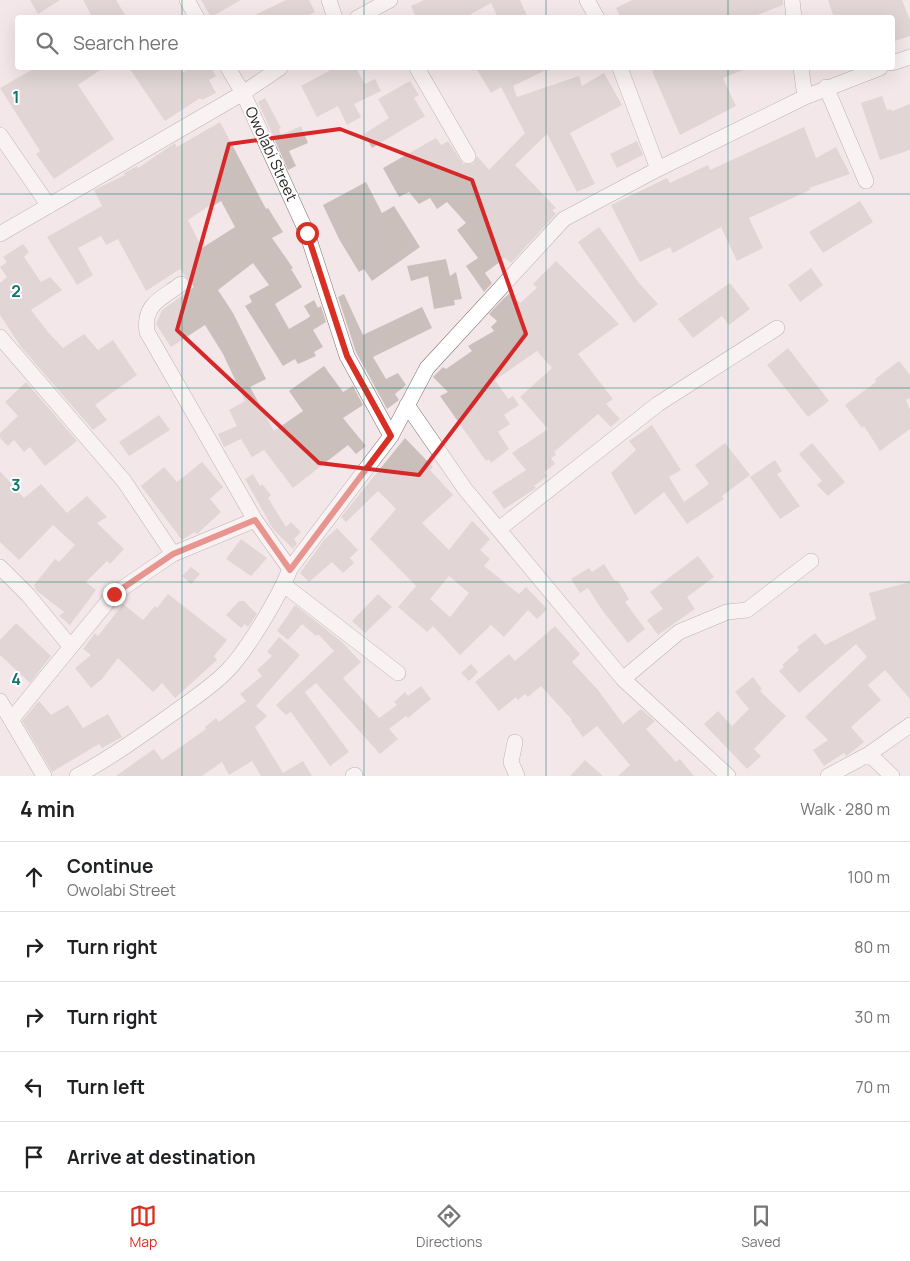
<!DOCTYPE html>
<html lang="en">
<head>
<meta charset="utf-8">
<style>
	:root { --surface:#fff; --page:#f2f2f2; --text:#202124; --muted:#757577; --line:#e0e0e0; --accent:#d93025 }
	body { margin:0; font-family:Manrope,sans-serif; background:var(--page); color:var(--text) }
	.stop { position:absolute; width:15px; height:15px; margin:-11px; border:4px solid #d93025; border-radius:50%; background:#fff }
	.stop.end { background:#d93025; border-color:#fff; box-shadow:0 1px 5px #0008 }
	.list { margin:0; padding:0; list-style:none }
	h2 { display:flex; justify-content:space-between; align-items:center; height:65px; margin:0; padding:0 20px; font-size:21px }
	h2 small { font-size:16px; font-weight:400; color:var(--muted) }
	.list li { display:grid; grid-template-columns:32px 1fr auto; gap:15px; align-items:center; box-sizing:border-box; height:70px; padding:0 20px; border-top:1px solid var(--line) }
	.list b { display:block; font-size:19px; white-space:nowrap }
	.list p { margin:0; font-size:16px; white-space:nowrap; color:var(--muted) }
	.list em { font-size:16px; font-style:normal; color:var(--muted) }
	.icon { flex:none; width:28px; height:28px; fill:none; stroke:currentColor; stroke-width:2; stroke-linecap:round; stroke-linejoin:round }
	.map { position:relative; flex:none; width:910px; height:776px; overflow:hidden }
	.search { position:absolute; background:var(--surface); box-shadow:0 5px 20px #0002; left:15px; right:15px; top:15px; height:55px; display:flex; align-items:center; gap:12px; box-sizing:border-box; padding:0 18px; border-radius:5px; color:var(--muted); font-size:19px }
	.sheet { height:415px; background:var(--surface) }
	nav { display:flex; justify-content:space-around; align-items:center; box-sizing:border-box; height:70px; border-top:1px solid var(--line); background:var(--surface); font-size:14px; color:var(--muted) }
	nav a { display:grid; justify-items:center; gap:2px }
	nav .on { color:var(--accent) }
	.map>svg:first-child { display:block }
	.building { fill:#cbbfbc; fill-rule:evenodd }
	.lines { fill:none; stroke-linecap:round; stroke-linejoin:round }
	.minor-casing { stroke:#7b7072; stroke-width:16 }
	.minor { stroke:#fff; stroke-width:15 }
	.route { stroke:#d93025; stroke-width:6 }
	.marked { fill:none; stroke:#d62828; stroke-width:4; stroke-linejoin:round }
	.grid { fill:none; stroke:#0f766e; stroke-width:1; stroke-opacity:0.55 }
	.labels { text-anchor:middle; stroke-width:4; stroke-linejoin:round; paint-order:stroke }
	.street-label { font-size:15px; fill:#2b2727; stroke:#fff }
	.grid-label { font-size:16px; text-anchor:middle; font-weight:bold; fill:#0f766e; stroke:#fff; stroke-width:4; stroke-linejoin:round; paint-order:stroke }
</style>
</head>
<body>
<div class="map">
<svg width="910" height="776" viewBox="0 0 910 776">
	<rect width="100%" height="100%" fill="#f4e7ea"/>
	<path class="building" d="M 30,0 L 60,0 L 38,14 Z
		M 83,0 L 116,0 L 127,18 L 93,18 Z
		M 201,0 L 241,0 L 211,17 Z
		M 286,0 L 309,0 L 315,12 L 303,18 L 249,18 Z
		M 424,0 L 520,0 L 528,18 L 498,18 L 491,3 L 471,14 L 473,18 L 416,18 L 411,6 Z
		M 632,0 L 783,0 L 783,5 L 750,18 L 621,18 L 616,8 Z
		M 828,0 L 902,0 L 910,20 L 910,36 L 892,42 L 892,18 L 834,18 Z
		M 35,68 L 103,68 L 78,85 L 114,139 L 54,179 L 36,154 L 40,151 L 0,88 Z
		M 129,68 L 181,68 L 183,72 L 191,68 L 211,68 L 216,76 L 209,80 L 216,93 L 202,100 L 200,98 L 165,121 Z
		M 334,68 L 356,68 L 365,84 L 375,79 L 381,91 L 354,104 L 361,117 L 347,125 L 338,106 L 317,117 L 301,86 Z
		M 476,68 L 550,68 L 513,86 L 517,97 L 579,76 L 582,86 L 604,73 L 622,105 L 570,133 L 595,184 L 577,192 L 547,134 L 515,165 L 556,208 L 552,210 L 556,214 L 511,263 L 505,258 L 485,273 L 492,283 L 484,292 L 466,266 L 478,258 L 457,230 L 466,223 L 447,202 L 437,209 L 430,198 L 419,204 L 409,192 L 399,197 L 383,168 L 436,138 L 441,145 L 448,141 L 463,164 L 473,164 L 477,156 L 489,170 L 525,133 L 501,87 L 491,93 Z
		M 660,68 L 748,68 L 723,78 L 736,106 L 680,135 L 652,71 Z
		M 410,81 L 419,95 L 414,98 L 425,116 L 372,148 L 364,134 L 389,118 L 378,99 Z
		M 882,96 L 887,110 L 891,109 L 892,111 L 910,104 L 910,150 L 880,160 L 861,103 Z
		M 265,98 L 281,128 L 279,129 L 281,135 L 301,126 L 308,143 L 289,151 L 296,166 L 288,170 L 258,102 Z
		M 220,122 L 266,209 L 268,208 L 283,232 L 272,238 L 293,268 L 291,269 L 302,287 L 275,304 L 289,329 L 308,318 L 310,316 L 304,306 L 314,300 L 318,308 L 321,306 L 326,322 L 313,330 L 323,347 L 314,352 L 316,356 L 298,364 L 295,359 L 283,366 L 245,306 L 252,302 L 249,296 L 269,285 L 253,263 L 218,290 L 233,313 L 266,379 L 250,387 L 274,431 L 303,411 L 289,391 L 324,366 L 343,392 L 353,386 L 363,405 L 343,418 L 366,446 L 356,454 L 348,445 L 293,488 L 264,450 L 252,457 L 241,439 L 224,447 L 222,443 L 218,434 L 237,426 L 229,410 L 245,401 L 223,354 L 205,325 L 171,347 L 156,324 L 162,310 L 194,287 L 180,269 L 146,291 L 118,239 L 106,245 L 101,236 L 78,248 L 93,275 L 77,285 L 47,237 L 102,206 L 94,190 L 125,175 L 124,173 L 137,166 L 138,168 L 175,143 L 177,147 ZM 221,201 L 235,227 L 202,248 L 188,220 L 212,204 L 213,206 Z
		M 804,127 L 816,158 L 836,147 L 850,174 L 809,188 L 810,190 L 749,218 L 763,248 L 737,261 L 721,227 L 673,253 L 670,247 L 640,262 L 611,205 L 667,178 L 670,183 L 708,165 L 710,170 Z
		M 637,141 L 643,155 L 617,168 L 610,154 Z
		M 366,182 L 382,213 L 394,206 L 420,247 L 372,281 L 364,269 L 359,272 L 339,239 L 323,205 Z
		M 860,201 L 873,222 L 823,253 L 809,232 Z
		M 599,227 L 639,283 L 658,304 L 634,323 L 578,242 Z
		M 23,244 L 29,252 L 24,257 L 41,282 L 50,277 L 62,290 L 31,310 L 48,332 L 63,348 L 84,334 L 98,350 L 113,340 L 137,375 L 95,405 L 107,420 L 93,430 L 21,347 L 0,315 L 0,283 L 7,277 L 0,267 L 7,262 L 3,257 Z
		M 446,259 L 450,276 L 456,272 L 462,299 L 454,300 L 455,305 L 434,309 L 428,276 L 411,281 L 407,266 Z
		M 556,261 L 619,324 L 578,354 L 613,399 L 606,404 L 620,419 L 611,427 L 598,414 L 554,452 L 556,455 L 551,458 L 555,464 L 544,472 L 547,476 L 534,486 L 536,488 L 504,509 L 492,492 L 526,470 L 512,453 L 548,429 L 520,397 L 552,368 L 537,351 L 495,380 L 508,399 L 513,396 L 519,405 L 504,415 L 510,424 L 498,432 L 509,449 L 491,463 L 489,459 L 486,461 L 440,396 L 448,392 L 433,377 L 443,367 L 446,369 L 472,351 L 468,346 L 494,331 L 491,327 L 497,321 L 489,314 L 503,299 L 510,293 L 520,303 L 537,288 L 533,284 Z
		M 811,268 L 823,285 L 800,302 L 788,285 Z
		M 730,283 L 750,309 L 729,325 L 722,316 L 693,338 L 678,319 Z
		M 344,294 L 363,335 L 422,307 L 432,328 L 373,357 L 386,379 L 398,373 L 406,385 L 395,394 L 399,400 L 387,409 L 356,352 L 338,297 Z
		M 788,348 L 829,401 L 808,417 L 767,365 Z
		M 899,361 L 910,375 L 910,398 L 906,400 L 910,410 L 910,429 L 880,451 L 864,426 L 862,428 L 845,405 L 876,382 L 875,379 Z
		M 26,382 L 77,441 L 45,466 L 30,447 L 24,452 L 14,440 L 8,446 L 0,438 L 0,433 L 18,416 L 5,402 Z
		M 159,415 L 170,430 L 129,456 L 119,442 Z
		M 652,425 L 681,470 L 669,477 L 684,502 L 709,484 L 695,465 L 725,443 L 750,475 L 722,496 L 724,499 L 687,524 L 664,492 L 635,515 L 611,473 L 636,450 L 629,441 Z
		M 405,438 L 433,467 L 430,470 L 453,495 L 422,523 L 449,550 L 472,521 L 490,539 L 480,550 L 490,559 L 484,566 L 519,594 L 526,587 L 547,609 L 537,619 L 528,610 L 504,637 L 491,625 L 460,655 L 433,626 L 427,632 L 398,607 L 416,586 L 370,539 L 396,509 L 378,491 L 346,522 L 341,517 ZM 449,576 L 469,593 L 450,617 L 430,599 Z
		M 812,443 L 845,482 L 828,496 L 817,485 L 822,481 L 799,454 Z
		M 775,460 L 782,471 L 777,474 L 800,506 L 780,519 L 750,477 Z
		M 202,462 L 223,487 L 210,499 L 221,512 L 197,534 L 195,532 L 182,540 L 141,486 L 164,467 L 177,482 Z
		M 0,471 L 24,498 L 41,484 L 67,513 L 87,496 L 107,517 L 97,523 L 124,549 L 110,564 L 107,561 L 86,582 L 96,590 L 70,625 L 59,616 L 64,612 L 36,590 L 34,585 L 55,559 L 59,562 L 75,545 L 53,525 L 19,560 L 0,542 Z
		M 253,474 L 260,486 L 262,484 L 271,495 L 268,498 L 286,527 L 291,522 L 301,532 L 294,539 L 297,544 L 293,549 L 273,529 L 245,479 Z
		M 337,528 L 358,550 L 350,558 L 354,563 L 343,573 L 332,562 L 309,582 L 300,573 L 324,540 Z
		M 241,539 L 267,558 L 251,576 L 226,559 Z
		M 698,556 L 714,577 L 687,597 L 695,609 L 658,635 L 647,620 L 663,609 L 650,592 Z
		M 604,564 L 615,581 L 618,581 L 629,599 L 625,602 L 645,629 L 628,643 L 602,610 L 588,588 L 580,593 L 571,579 L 589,568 L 592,572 Z
		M 191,567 L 200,574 L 191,584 L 182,576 Z
		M 910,582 L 910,699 L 885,670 L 868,685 L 881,700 L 851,727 L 864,742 L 849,754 L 846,756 L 844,753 L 824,766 L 813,750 L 828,740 L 805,717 L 867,657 L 856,644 L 799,693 L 779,671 L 784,667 L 782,665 L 799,650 L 797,647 L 815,633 L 825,645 L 876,619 L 869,593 Z
		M 168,594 L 227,640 L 214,656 L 217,660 L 175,698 L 162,683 L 153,692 L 118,658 L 102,679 L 91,688 L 75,668 L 91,655 L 83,649 L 95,633 L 98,636 L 123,604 L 143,620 L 155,606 L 157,608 Z
		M 378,594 L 392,607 L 365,633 L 352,621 Z
		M 239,601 L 244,601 L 257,614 L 248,627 L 245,624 L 241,628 L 226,615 Z
		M 295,605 L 341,641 L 361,662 L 343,678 L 379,718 L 397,705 L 394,702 L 405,692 L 408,696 L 421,686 L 431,699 L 408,718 L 406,716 L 389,729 L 398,739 L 380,754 L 316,683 L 305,692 L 349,752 L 330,766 L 291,712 L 286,715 L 276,705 L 334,651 L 318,634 L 316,636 L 302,624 L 288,640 L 277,631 Z
		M 16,623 L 51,656 L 30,683 L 0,655 L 0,640 Z
		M 555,626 L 580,654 L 572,662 L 598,690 L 623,724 L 641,709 L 655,721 L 646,729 L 676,762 L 680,759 L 694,776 L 618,776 L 630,765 L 597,726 L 583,737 L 571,721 L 572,720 L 541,686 L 528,697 L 525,694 L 518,700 L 516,697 L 499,711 L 475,682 L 509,654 L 515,661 Z
		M 279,637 L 300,655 L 256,706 L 267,716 L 255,727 L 283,773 L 303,761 L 312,776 L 261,776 L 252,761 L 229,775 L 222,762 L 202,776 L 116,776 L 154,749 L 162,760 L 206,729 L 205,727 L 216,718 L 219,722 L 246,701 L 240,694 L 262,676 L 257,670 L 272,656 L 267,652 Z
		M 471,664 L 478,672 L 469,681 L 461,673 Z
		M 753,677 L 762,689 L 760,691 L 786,716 L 754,749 L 761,756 L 747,769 L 704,724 L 718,711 L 732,726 L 749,709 L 735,692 Z
		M 39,701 L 51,715 L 68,705 L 83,728 L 108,714 L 122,737 L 102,748 L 99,744 L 52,772 L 22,721 Z
		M 585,760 L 603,776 L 570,776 Z"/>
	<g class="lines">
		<defs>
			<path id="minor" d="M 187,0 L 197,18
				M 329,0 L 335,18
				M 587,0 L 597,18
				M 792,0 L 794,18
				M 357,18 L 390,0
				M 892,63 L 910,57
				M 228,68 L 243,93 L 307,233 L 347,356 L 391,436
				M 417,68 L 468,156
				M 620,68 L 658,169
				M 801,68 L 805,97
				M 826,87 L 866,181
				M 0,135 L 49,206
				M 0,234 L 243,93 L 280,68
				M 181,284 C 161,299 143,304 147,332 L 255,520 L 290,569
				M 0,337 L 124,481 L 173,554
				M 407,405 L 465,489 L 623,679 L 728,776
				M 499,529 L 658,404 L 777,328
				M 0,567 L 28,595 L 70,646
				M 284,585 L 398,673
				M 623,679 L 679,632 L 727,612 L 747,610 L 811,561
				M 0,701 L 44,776
				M 11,720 L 114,594 L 173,554 L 255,520
				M 515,742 L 511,762 L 517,776
				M 869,754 L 892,776
				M 77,776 C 110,758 141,736 172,714 C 190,701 210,688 226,672 C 247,651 279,597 290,569 L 391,436 L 427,368 L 564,219 L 658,169 L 805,97 L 880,68
				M 353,776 L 355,775
				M 828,776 L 869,754 L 910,725"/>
		</defs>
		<use href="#minor" class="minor-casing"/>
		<use href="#minor" class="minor"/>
	</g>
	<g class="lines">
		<path class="route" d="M 114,594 L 173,554 L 255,520 L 290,570 L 391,436 L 347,356 L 307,233"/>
	</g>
	<path d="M0 0H910V776H0ZM 340,129 L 472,180 L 526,334 L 419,475 L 319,463 L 177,330 L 229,144 Z" fill="#f4e7ea" fill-opacity=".55" fill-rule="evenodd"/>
	<path class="marked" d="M 340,129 L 472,180 L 526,334 L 419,475 L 319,463 L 177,330 L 229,144 Z"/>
	<path class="grid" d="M 182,0 L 182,18M 364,0 L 364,18M 546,0 L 546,18M 728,0 L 728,18M 182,68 L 182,776M 364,68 L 364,776M 546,68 L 546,776M 728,68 L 728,776M 0,194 L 910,194M 0,388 L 910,388M 0,582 L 910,582"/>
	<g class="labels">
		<g class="street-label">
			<text transform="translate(271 154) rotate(65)" y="5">Owolabi Street</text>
		</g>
	</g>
	<g class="grid-label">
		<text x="16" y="103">1</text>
		<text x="16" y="297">2</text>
		<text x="16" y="491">3</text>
		<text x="16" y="685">4</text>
	</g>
</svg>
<div class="stop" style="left:307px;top:233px"></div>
<div class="stop end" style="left:114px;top:594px"></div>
<div class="search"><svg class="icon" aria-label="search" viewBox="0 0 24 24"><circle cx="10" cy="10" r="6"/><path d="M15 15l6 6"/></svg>Search here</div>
</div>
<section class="sheet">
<h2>4 min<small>Walk · 280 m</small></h2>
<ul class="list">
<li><svg class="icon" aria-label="ahead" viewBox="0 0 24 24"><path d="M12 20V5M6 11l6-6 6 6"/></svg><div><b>Continue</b><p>Owolabi Street</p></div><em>100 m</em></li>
<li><svg class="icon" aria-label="right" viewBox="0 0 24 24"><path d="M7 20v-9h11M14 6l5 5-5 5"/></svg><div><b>Turn right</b></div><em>80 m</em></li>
<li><svg class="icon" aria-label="right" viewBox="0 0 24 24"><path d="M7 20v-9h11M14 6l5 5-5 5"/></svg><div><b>Turn right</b></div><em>30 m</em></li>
<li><svg class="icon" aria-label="left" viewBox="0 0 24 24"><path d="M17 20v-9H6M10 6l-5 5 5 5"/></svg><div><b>Turn left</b></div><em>70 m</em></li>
<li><svg class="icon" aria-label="arrive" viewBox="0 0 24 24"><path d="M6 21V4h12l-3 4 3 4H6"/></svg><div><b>Arrive at destination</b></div></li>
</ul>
</section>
<nav>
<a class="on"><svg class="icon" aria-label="map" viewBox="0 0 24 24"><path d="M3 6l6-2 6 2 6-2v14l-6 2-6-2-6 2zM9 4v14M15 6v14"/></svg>Map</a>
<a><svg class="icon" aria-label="directions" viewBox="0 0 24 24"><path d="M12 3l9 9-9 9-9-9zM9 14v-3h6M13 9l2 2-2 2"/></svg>Directions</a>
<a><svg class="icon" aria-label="saved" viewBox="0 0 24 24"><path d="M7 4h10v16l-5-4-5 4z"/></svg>Saved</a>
</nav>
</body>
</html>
